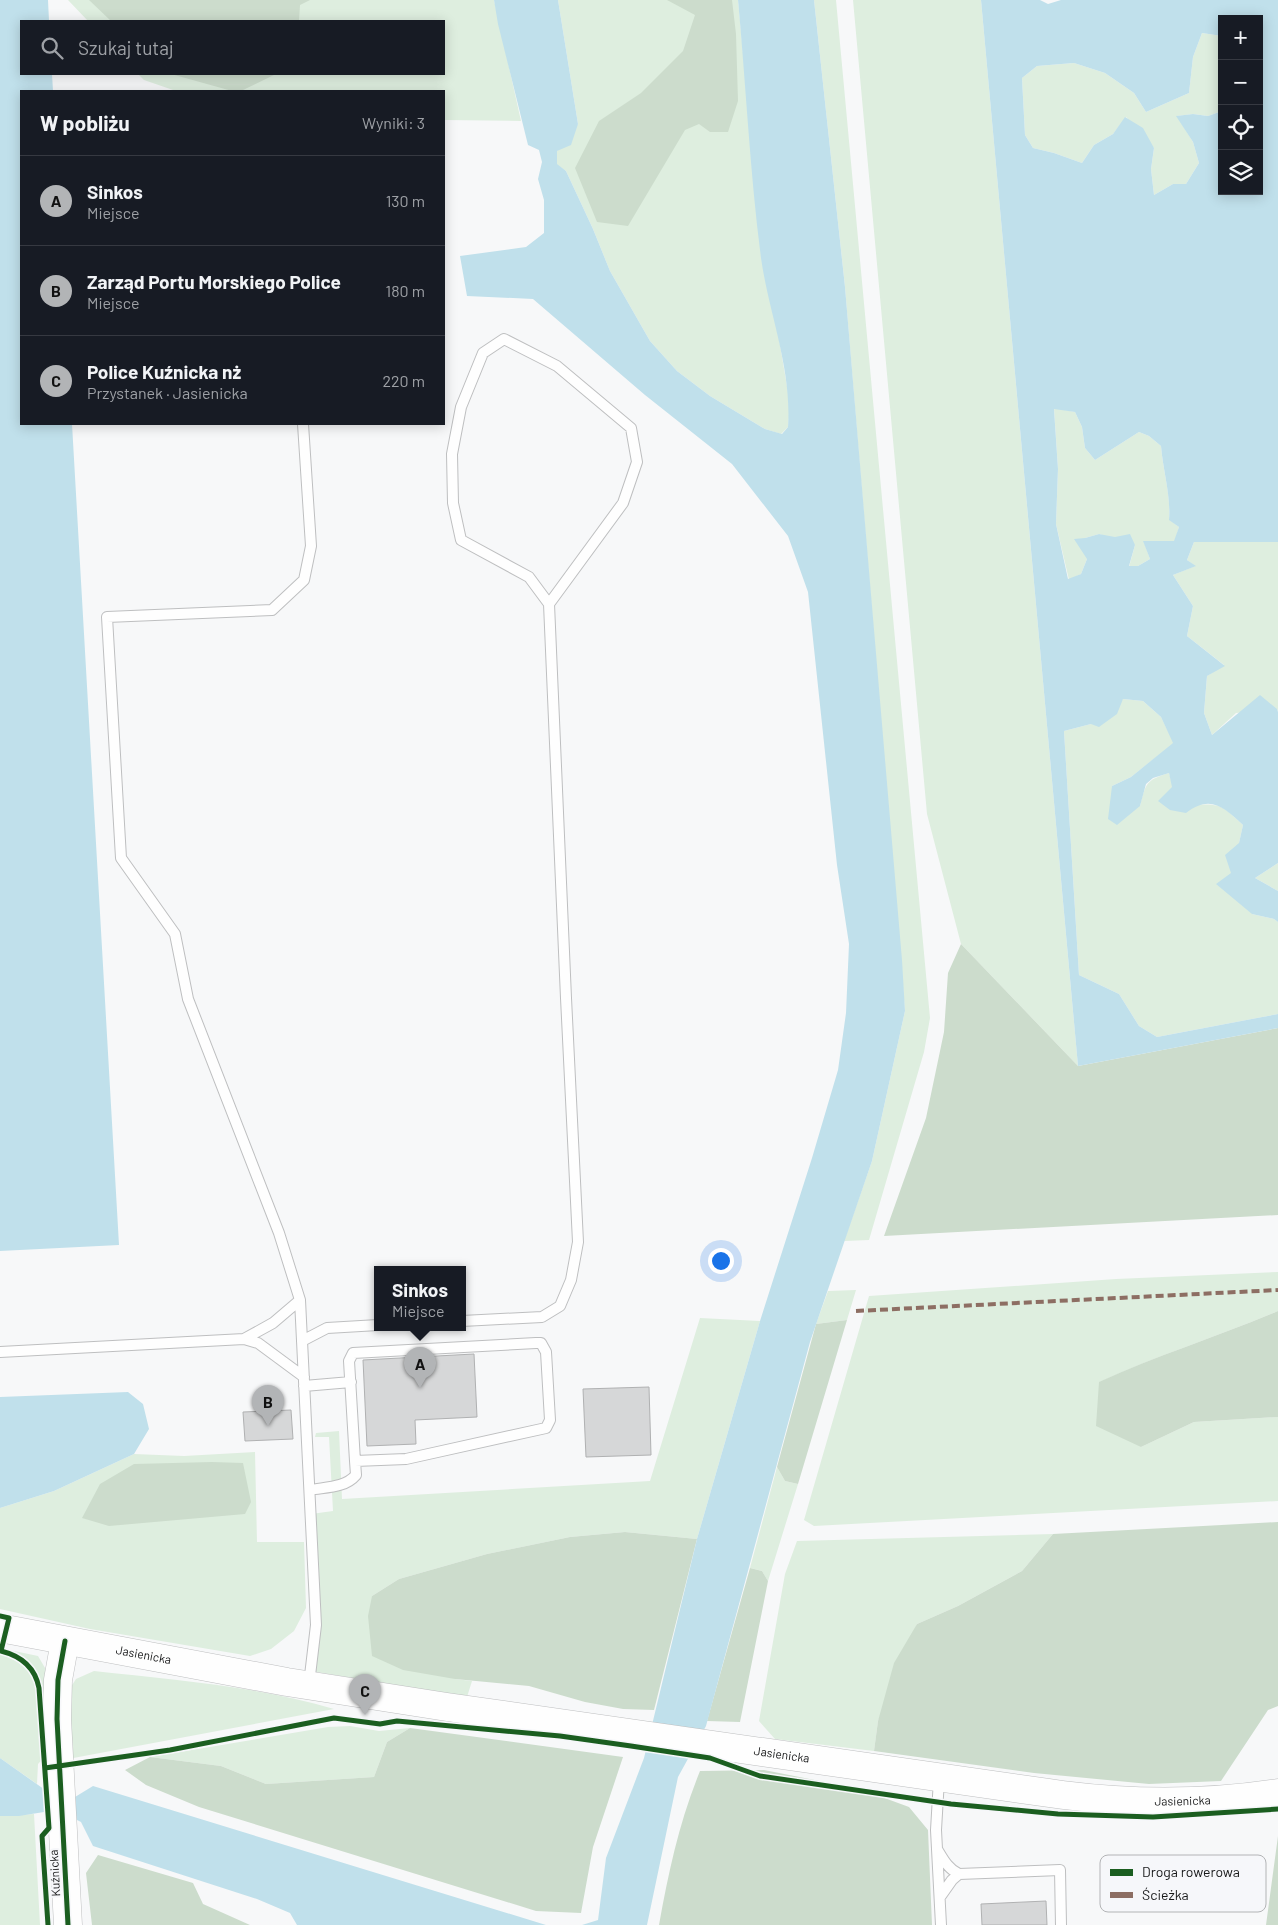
<!DOCTYPE html>
<html lang="pl">
<head>
<meta charset="utf-8">
<style>
	:root { --surface:#171b24; --page:#20242c; --text:#f1f3f6; --muted:#9ea1a6; --line:#363941; --accent:#b2b4b6 }
	body { margin:0; font-family:Barlow,sans-serif; background:var(--page); color:var(--text) }
	.controls { position:absolute; right:15px; top:15px; display:grid; overflow:hidden; border-radius:0px; box-shadow:0 2px 12px #0003 }
	.controls button { width:45px; height:45px; display:grid; place-items:center; padding:0; border:0; border-bottom:1px solid var(--line); background:var(--surface); color:var(--text); font:25px sans-serif }
	.you { position:absolute; left:720px; top:1260px; width:18px; height:18px; margin:-12px; border:4px solid #fff; border-radius:50%; background:#1a73e8; box-shadow:0 0 0 8px #1a73e833 }
	.badge { display:grid; place-items:center; width:32px; height:32px; border-radius:50%; background:var(--accent); color:#111; font-size:16px; font-weight:700 }
	.pin { position:absolute; translate:-50% -41px; filter:drop-shadow(0 1px 2px #0008) }
	.pin::after { content:''; position:absolute; top:26px; width:18px; height:15px; background:inherit; clip-path:polygon(0 0,100% 0,50% 100%) }
	.popup { position:absolute; left:374px; top:1266px; width:92px; height:65px; box-sizing:border-box; display:grid; place-content:center; border-radius:0px; background:var(--surface); filter:drop-shadow(0 1px 4px #0005); font-size:16px; white-space:nowrap; color:var(--muted) }
	.popup b { font-size:19px; color:var(--text) }
	.popup::after { content:''; position:absolute; left:50%; top:100%; margin-left:-10px; border:10px solid transparent; border-top-color:var(--surface) }
	.list { margin:0; padding:0; list-style:none }
	h2 { display:flex; justify-content:space-between; align-items:center; height:65px; margin:0; padding:0 20px; font-size:21px }
	h2 small { font-size:16px; font-weight:400; color:var(--muted) }
	.list li { display:grid; grid-template-columns:32px 1fr auto; gap:15px; align-items:center; box-sizing:border-box; height:90px; padding:0 20px; border-top:1px solid var(--line) }
	.list b { display:block; font-size:19px; white-space:nowrap }
	.list p { margin:0; font-size:16px; white-space:nowrap; color:var(--muted) }
	.list em { font-size:16px; font-style:normal; color:var(--muted) }
	.icon { flex:none; width:28px; height:28px; fill:none; stroke:currentColor; stroke-width:2; stroke-linecap:round; stroke-linejoin:round }
	.map { position:relative; flex:none; width:1278px; height:1925px; overflow:hidden }
	.search { position:absolute; background:var(--surface); box-shadow:0 2px 12px #0003; left:20px; top:20px; width:425px; height:55px; display:flex; align-items:center; gap:12px; box-sizing:border-box; padding:0 18px; border-radius:0px; color:var(--muted); font-size:19px }
	.panel { position:absolute; background:var(--surface); box-shadow:0 2px 12px #0003; left:20px; top:90px; width:425px; height:335px; border-radius:0px }
	.map>svg:first-child { display:block }
	.green { fill:#deeedf }
	.forest { fill:#ccdccc }
	.water { fill:#c0e0eb; fill-rule:evenodd }
	.building { fill:#d6d7d8; stroke:#b0b1b2 }
	.lines { fill:none; stroke-linecap:round; stroke-linejoin:round }
	.lane-casing { stroke:#bebfc0; stroke-width:12 }
	.secondary-casing { stroke:#bebfc0; stroke-width:29 }
	.lane { stroke:#fefefe; stroke-width:10 }
	.secondary { stroke:#fefefe; stroke-width:28 }
	.quiet { stroke:#8d6e63; stroke-width:4; stroke-dasharray:8 4; stroke-linecap:butt }
	.cycleway-casing { stroke:#f6f7fa; stroke-width:8 }
	.cycleway { stroke:#1b5e20; stroke-width:5 }
	.labels { text-anchor:middle; stroke-width:4.5; stroke-linejoin:round; paint-order:stroke }
	.street-label { font-size:12px; fill:#171819; stroke:#f6f7fa }
	.key { fill:#f6f7fa; stroke:#b3b4b6; stroke-width:1 }
	.key-label { font-size:14px; fill:#171819 }
</style>
</head>
<body>
<div class="map">
<svg width="1278" height="1925" viewBox="0 0 1278 1925">
	<rect width="100%" height="100%" fill="#f7f8f9"/>
	<path class="green" d="M 68,0 L 494,0 L 521,121 L 444,120 L 444,91 L 176,91 L 144,80 L 138,74 L 444,74 L 444,21 L 88,21 Z
		M 558,0 L 738,0 L 746,84 L 779,339 L 790,404 L 788,427 L 781,434 L 765,429 L 710,396 L 677,371 L 650,341 L 610,271 L 593,229 L 566,171 L 557,165 L 557,151 L 578,124 Z
		M 814,0 L 836,0 L 930,1018 L 924,1052 L 869,1240 L 844,1241 L 872,1161 L 905,1011 L 845,287 Z
		M 853,0 L 981,0 L 1078,1066 L 961,944 L 927,814 Z
		M 1202,33 L 1222,36 L 1222,111 L 1208,116 L 1193,114 L 1177,116 L 1193,142 L 1199,163 L 1186,184 L 1173,184 L 1154,195 L 1151,169 L 1154,148 L 1126,117 L 1113,134 L 1094,145 L 1082,163 L 1054,153 L 1033,148 L 1025,135 L 1022,78 L 1037,66 L 1074,63 L 1105,73 L 1134,93 L 1146,112 L 1189,93 L 1193,57 Z
		M 1054,408 L 1075,412 L 1082,427 L 1085,448 L 1095,460 L 1139,432 L 1149,436 L 1161,446 C 1163,471 1171,495 1169,519 L 1179,527 L 1175,541 L 1144,542 L 1150,559 L 1138,566 L 1129,567 L 1135,545 L 1099,534 L 1085,538 L 1087,559 L 1081,574 L 1069,580 L 1056,524 L 1058,469 Z
		M 1273,541 L 1278,542 L 1278,712 L 1277,709 L 1236,713 L 1212,735 L 1204,713 L 1207,676 L 1224,665 L 1187,636 L 1193,606 L 1173,575 L 1195,566 L 1187,560 L 1194,542 Z
		M 1123,699 L 1143,701 L 1161,717 L 1174,743 L 1131,777 L 1112,786 L 1140,806 C 1146,783 1146,780 1169,773 L 1173,787 L 1196,805 C 1223,803 1224,808 1243,825 L 1239,843 L 1252,914 L 1274,919 L 1278,922 L 1278,1014 L 1157,1037 L 1139,1026 L 1119,994 L 1079,975 L 1064,731 L 1091,724 Z
		M 1278,863 L 1278,891 L 1255,878 Z
		M 1278,1272 L 1278,1311 C 1219,1336 1158,1355 1100,1382 L 1141,1447 L 1194,1422 L 1278,1417 L 1278,1501 L 814,1526 L 804,1520 L 869,1296 L 1116,1279 Z
		M 856,1290 L 847,1320 L 816,1324 L 828,1291 Z
		M 700,1318 L 760,1321 L 697,1539 L 625,1532 L 570,1537 L 487,1554 L 399,1579 L 372,1596 L 455,1679 L 472,1681 L 467,1697 L 311,1671 L 311,1514 L 333,1511 L 329,1437 L 315,1437 L 316,1433 L 339,1431 L 342,1499 L 650,1481 Z
		M 255,1452 L 257,1542 L 304,1542 L 306,1608 L 294,1631 L 271,1649 L 250,1656 L 90,1629 L 0,1609 L 0,1508 L 54,1491 L 134,1454 L 184,1456 Z
		M 777,1467 L 785,1481 L 798,1484 L 768,1581 L 762,1571 L 750,1568 Z
		M 1053,1534 L 1022,1571 L 958,1606 L 917,1624 L 878,1721 L 874,1751 L 775,1739 L 759,1721 L 785,1574 L 797,1541 Z
		M 0,1648 L 38,1656 L 48,1673 L 51,1750 L 38,1764 L 37,1784 L 0,1758 Z
		M 94,1671 C 174,1680 256,1686 334,1709 L 68,1759 L 67,1693 L 76,1679 Z
		M 350,1726 L 379,1731 L 410,1728 L 387,1742 L 374,1777 L 266,1784 L 221,1766 L 150,1757 L 328,1727 Z
		M 34,1814 L 40,1925 L 0,1925 L 0,1816 Z"/>
	<path class="forest" d="M 89,0 L 310,0 L 300,5 L 299,21 L 111,21 Z
		M 667,0 L 732,0 L 736,34 L 738,101 L 728,132 L 710,132 L 699,124 L 685,130 L 628,226 L 597,222 L 575,168 L 599,121 L 641,93 L 683,51 L 695,15 Z
		M 171,74 L 276,74 L 241,91 L 232,91 Z
		M 961,944 L 1078,1066 L 1278,1028 L 1278,1215 L 884,1236 L 926,1118 L 944,1032 L 948,973 Z
		M 1278,1311 L 1278,1417 L 1194,1422 L 1141,1447 L 1096,1426 L 1099,1382 C 1158,1355 1219,1336 1278,1311 Z
		M 847,1320 L 798,1484 L 785,1481 L 777,1467 L 816,1324 Z
		M 212,1462 L 243,1463 L 251,1502 L 245,1514 L 109,1526 L 82,1518 L 100,1484 L 134,1464 Z
		M 1278,1522 L 1278,1706 L 1268,1710 L 1221,1781 L 1149,1784 L 1034,1773 L 874,1751 L 878,1721 L 894,1663 L 917,1624 L 958,1606 L 1022,1571 L 1053,1534 Z
		M 625,1532 L 697,1539 L 654,1710 L 623,1709 L 585,1702 L 529,1686 L 455,1679 L 403,1670 L 372,1656 L 368,1616 L 372,1596 L 399,1579 L 487,1554 L 570,1537 Z
		M 750,1568 L 762,1571 L 768,1581 L 740,1722 L 707,1721 Z
		M 410,1728 L 623,1757 L 593,1847 L 581,1913 L 536,1911 L 199,1807 L 146,1785 L 125,1770 L 150,1757 L 221,1766 L 266,1784 L 374,1777 L 387,1742 Z
		M 764,1770 L 860,1789 L 909,1807 L 928,1830 L 932,1925 L 659,1925 C 669,1870 679,1823 700,1771 Z
		M 1278,1836 L 1278,1925 L 1266,1925 Z
		M 98,1855 L 193,1883 L 203,1904 L 250,1925 L 92,1925 L 86,1873 Z"/>
	<path class="water" d="M 0,0 L 48,0 L 49,21 L 21,21 L 21,74 L 52,74 L 53,91 L 21,91 L 21,424 L 72,424 L 119,1245 L 0,1251 Z
		M 494,0 L 558,0 L 578,124 L 571,145 L 557,151 L 557,164 L 566,171 L 593,229 L 610,271 L 650,341 L 677,371 L 710,396 L 765,429 L 782,434 L 788,427 C 792,369 769,314 761,258 C 750,173 746,86 738,0 L 814,0 L 845,287 L 902,960 L 905,1011 L 872,1161 L 810,1342 L 706,1726 L 678,1777 L 647,1925 L 582,1925 L 598,1920 L 606,1858 L 644,1758 L 697,1539 L 760,1321 L 812,1158 L 838,1070 L 846,1013 L 849,944 L 837,865 L 808,592 L 788,536 L 732,464 L 645,395 L 533,299 L 467,296 L 460,256 L 526,247 L 544,233 L 544,200 L 538,179 L 542,162 L 539,150 L 528,145 L 498,24 Z
		M 981,0 L 1040,0 L 1048,4 L 1061,0 L 1278,0 L 1278,542 L 1194,542 L 1187,560 L 1196,566 L 1173,575 L 1193,606 L 1187,636 L 1225,666 L 1207,676 L 1204,713 L 1212,735 L 1260,695 L 1277,709 L 1278,712 L 1278,863 L 1255,878 L 1278,891 L 1278,922 L 1274,919 L 1252,914 L 1216,884 L 1231,873 L 1225,855 L 1239,843 L 1243,825 C 1224,807 1210,794 1186,813 L 1170,810 L 1158,801 L 1172,787 L 1169,773 L 1153,778 L 1146,784 L 1140,806 L 1117,825 L 1108,819 L 1112,786 L 1131,777 L 1173,743 L 1161,717 L 1143,701 L 1123,699 L 1117,714 L 1099,727 L 1091,724 L 1064,731 L 1079,975 L 1119,994 L 1139,1026 L 1157,1037 L 1278,1014 L 1278,1028 L 1078,1066 ZM 1222,19 L 1259,19 L 1259,57 L 1262,59 L 1259,63 L 1259,191 L 1222,191 L 1222,111 L 1208,116 L 1193,114 L 1176,116 L 1193,142 L 1199,163 L 1186,184 L 1173,184 L 1154,195 L 1151,169 L 1154,148 L 1143,128 L 1125,117 L 1113,134 L 1094,145 L 1082,163 L 1054,153 L 1033,148 L 1025,135 L 1022,78 L 1037,66 L 1074,63 L 1105,73 L 1134,93 L 1146,112 L 1189,93 L 1193,57 L 1202,33 L 1222,36 ZM 1054,409 L 1075,412 L 1082,427 L 1085,448 L 1095,460 L 1139,432 L 1149,436 L 1161,446 C 1163,471 1171,495 1169,520 L 1179,527 L 1174,541 L 1143,541 L 1150,559 L 1138,566 L 1129,566 L 1135,545 L 1130,534 L 1115,537 L 1099,534 L 1085,538 L 1074,539 L 1087,559 L 1081,574 L 1068,579 L 1056,524 L 1058,469 Z
		M 128,1392 L 143,1404 L 149,1429 L 134,1454 L 54,1491 L 0,1508 L 0,1397 Z
		M 0,1758 L 48,1792 L 75,1797 L 93,1786 L 546,1925 L 297,1925 L 290,1913 L 257,1899 L 93,1846 L 81,1822 L 73,1818 L 44,1812 L 19,1816 L 0,1816 Z"/>
	<path class="building" d="M 474,1354 L 477,1417 L 415,1420 L 416,1444 L 367,1446 L 363,1360 Z
		M 649,1387 L 651,1455 L 586,1457 L 583,1389 Z
		M 291,1410 L 293,1439 L 245,1441 L 243,1412 Z
		M 1046,1901 L 1047,1925 L 982,1925 L 981,1904 Z"/>
	<g class="lines">
		<defs>
			<path id="lane" d="M 303,424 L 311,546 L 304,580 L 272,610 L 107,617 L 121,858 L 175,934 L 188,999 L 279,1233 L 300,1300 L 316,1625 L 309,1684
				M 462,1321 L 542,1317 L 560,1306 L 571,1280 L 578,1242 L 566,998 L 549,604 L 529,577 L 461,540 L 453,503 L 452,454 L 461,407 L 483,353 L 504,339 L 557,366 L 631,428 L 637,462 L 623,503 L 549,604
				M 244,1339 L 273,1323 L 300,1300
				M 302,1341 L 327,1328 L 378,1325
				M 0,1352 L 244,1339 L 258,1343 L 304,1377
				M 304,1386 L 351,1382
				M 310,1490 C 326,1487 345,1488 356,1475 L 355,1461 L 349,1361 L 353,1353 L 536,1343 L 541,1343 L 546,1352 L 550,1420 L 546,1428 L 406,1459 L 355,1461
				M 939,1779 L 936,1830 L 941,1925
				M 937,1849 C 943,1859 948,1869 959,1874 L 1060,1870 L 1061,1925
				M 940,1897 L 952,1880 L 959,1874"/>
			<g id="secondary">
				<path id="s1" d="M 0,1628 L 287,1682 L 447,1707 L 1063,1795 C 1135,1804 1206,1804 1278,1793"/>
				<path d="M 65,1641 L 58,1680 L 57,1719 L 68,1925"/>
			</g>
		</defs>
		<use href="#lane" class="lane-casing"/>
		<use href="#secondary" class="secondary-casing"/>
		<use href="#lane" class="lane"/>
		<use href="#secondary" class="secondary"/>
		<path class="quiet" d="M 856,1311 L 1278,1290"/>
		<defs>
			<path id="cycleway" d="M 0,1616 L 9,1618 L 1,1651 C 21,1656 35,1667 39,1688 L 49,1828 L 42,1836 L 48,1925
				M 65,1641 L 58,1680 L 57,1719 L 68,1925
				M 45,1768 L 170,1750 L 334,1718 L 380,1724 L 397,1721 L 560,1736 L 631,1746 L 710,1758 L 760,1776 L 951,1804 L 1058,1814 L 1153,1817 L 1278,1809"/>
		</defs>
		<use href="#cycleway" class="cycleway-casing"/>
		<use href="#cycleway" class="cycleway"/>
	</g>
	<g class="labels">
		<g class="street-label">
			<text dy="4" stroke="none"><textPath href="#s1" startOffset="146">Jasienicka</textPath></text>
			<text dy="4" stroke="none"><textPath href="#s1" startOffset="792">Jasienicka</textPath></text>
			<text dy="4" stroke="none"><textPath href="#s1" startOffset="1196">Jasienicka</textPath></text>
			<text transform="translate(55 1873) rotate(-93)" y="4">Kuźnicka</text>
		</g>
	</g>
	<rect x="1100" y="1855" width="166" height="57" rx="8" class="key"/>
	<rect x="1110" y="1869" width="23" height="7" fill="#1b5e20"/>
	<rect x="1110" y="1892" width="23" height="6" fill="#8d6e63"/>
	<g class="key-label">
		<text x="1142" y="1877">Droga rowerowa</text>
		<text x="1142" y="1900">Ścieżka</text>
	</g>
</svg>
<div class="controls">
<button>+</button>
<button>−</button>
<button><svg class="icon" aria-label="locate" viewBox="0 0 24 24"><circle cx="12" cy="12" r="6"/><path d="M12 2v4M12 18v4M2 12h4M18 12h4"/></svg></button>
<button><svg class="icon" aria-label="layers" viewBox="0 0 24 24"><path d="M12 4l9 5-9 5-9-5zM3 14l9 5 9-5"/></svg></button>
</div>
<div class="you"></div>
<div class="pin badge" style="left:420px;top:1388px">A</div>
<div class="popup"><b>Sinkos</b>Miejsce</div>
<div class="pin badge" style="left:268px;top:1426px">B</div>
<div class="pin badge" style="left:365px;top:1715px">C</div>
<div class="search"><svg class="icon" aria-label="search" viewBox="0 0 24 24"><circle cx="10" cy="10" r="6"/><path d="M15 15l6 6"/></svg>Szukaj tutaj</div>
<section class="panel">
<h2>W pobliżu<small>Wyniki: 3</small></h2>
<ul class="list">
<li><span class="badge">A</span><div><b>Sinkos</b><p>Miejsce</p></div><em>130 m</em></li>
<li><span class="badge">B</span><div><b>Zarząd Portu Morskiego Police</b><p>Miejsce</p></div><em>180 m</em></li>
<li><span class="badge">C</span><div><b>Police Kuźnicka nż</b><p>Przystanek · Jasienicka</p></div><em>220 m</em></li>
</ul>
</section>
</div>
</body>
</html>
